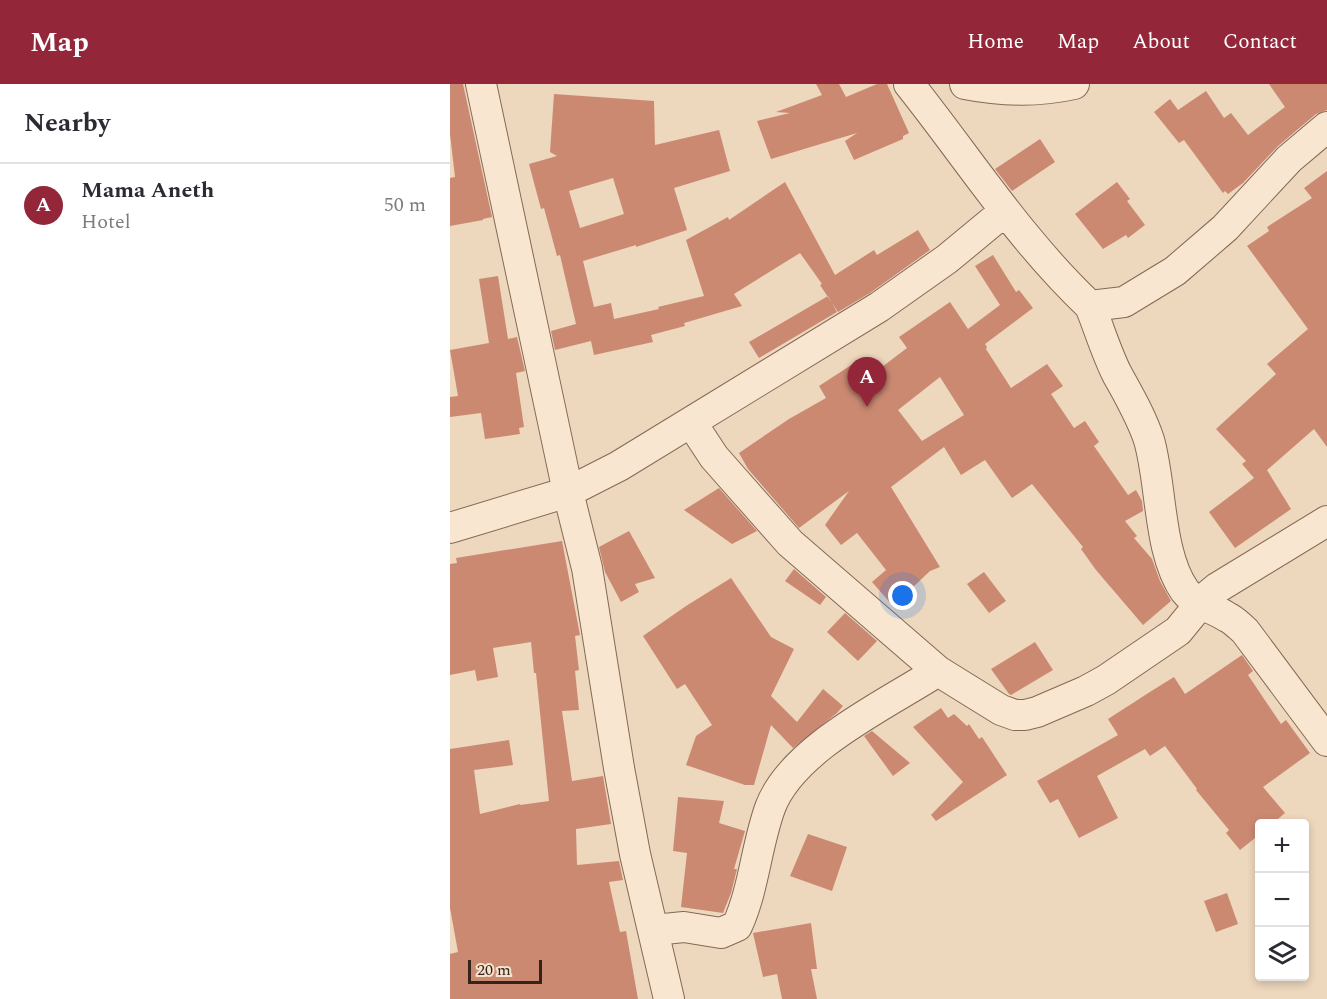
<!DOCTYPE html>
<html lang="en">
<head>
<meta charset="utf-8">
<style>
	:root { --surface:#fff; --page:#f7f7f7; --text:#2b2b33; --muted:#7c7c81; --line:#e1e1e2; --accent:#932739 }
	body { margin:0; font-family:Spectral,serif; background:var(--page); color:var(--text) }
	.controls { position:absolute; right:18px; bottom:18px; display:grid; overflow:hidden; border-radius:6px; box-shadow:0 3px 9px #0003 }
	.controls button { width:54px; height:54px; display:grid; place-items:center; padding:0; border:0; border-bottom:2px solid var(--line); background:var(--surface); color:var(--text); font:30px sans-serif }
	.scale { position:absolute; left:18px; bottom:15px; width:74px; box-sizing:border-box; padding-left:6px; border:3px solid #34231b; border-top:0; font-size:16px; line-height:21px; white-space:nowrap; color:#34231b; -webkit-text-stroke:4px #f5e3cc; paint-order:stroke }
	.you { position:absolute; left:453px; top:512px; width:21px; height:21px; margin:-15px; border:4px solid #fff; border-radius:50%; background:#1a73e8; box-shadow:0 0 0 9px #1a73e833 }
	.badge { display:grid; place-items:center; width:39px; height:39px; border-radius:50%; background:var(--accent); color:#fff; font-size:20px; font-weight:700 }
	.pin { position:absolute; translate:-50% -50px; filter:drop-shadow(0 2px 3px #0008) }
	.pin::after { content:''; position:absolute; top:32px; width:21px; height:18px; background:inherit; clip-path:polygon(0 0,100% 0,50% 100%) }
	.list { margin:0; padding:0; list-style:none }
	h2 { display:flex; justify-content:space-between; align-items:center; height:78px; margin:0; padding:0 24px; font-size:26px }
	h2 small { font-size:20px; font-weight:400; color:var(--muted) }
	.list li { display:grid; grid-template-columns:39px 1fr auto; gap:18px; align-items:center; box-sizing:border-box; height:84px; padding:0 24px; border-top:2px solid var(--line) }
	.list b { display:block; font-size:22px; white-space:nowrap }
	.list p { margin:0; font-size:20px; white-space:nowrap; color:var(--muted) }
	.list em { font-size:20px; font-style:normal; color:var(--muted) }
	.icon { flex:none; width:33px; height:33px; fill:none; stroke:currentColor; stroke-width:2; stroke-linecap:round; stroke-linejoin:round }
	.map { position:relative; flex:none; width:877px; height:915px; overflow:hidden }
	header { display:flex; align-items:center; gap:36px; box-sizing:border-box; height:84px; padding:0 30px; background:var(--accent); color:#fff }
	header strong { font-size:28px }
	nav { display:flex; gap:33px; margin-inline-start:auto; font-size:21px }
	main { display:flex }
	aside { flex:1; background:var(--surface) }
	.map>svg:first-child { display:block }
	.building { fill:#cb8972; fill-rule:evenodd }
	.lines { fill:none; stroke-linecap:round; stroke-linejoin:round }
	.minor-casing { stroke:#856856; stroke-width:32 }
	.minor { stroke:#f8e6d0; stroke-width:30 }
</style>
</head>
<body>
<header>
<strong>Map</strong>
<nav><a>Home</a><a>Map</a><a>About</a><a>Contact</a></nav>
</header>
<main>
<aside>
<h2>Nearby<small></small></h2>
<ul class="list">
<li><span class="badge">A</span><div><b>Mama Aneth</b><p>Hotel</p></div><em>50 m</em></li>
</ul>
</aside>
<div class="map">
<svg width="877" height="915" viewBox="0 0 877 915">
	<rect width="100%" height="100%" fill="#edd7bd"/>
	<path class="building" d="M 0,0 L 13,0 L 42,133 L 33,135 L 33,136 L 0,142 L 0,94 L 5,93 L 0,50 Z
		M 366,0 L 389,0 L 396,13 L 427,0 L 437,0 L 459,49 L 453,52 L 453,55 L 404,76 L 395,57 L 407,49 L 321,75 L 307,37 L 340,29 L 326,28 L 372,11 Z
		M 819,0 L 877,0 L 877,26 L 866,30 L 828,62 L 793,99 L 778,110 L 775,107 L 773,109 L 734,56 L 729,59 L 704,28 L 720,15 L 728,26 L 756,7 L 774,34 L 781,29 L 798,51 L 835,23 Z
		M 104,10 L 204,17 L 205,61 L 269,46 L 280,87 L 224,104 L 237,146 L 186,163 L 186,161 L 133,177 L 144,223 L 161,219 L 164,235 L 209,225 L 208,223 L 254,212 L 236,156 L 278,133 L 279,136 L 335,98 L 385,191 L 424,166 L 427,171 L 468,146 L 480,166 L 420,209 L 388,228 L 370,201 L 372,200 L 350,169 L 284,210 L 292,222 L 234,239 L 235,242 L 201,251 L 203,258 L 144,271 L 141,257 L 105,266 L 101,247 L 126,240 L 110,171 L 107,172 L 94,124 L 91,125 L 79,80 L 107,72 L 100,68 ZM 163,94 L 174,130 L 130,144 L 119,107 Z
		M 590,55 L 605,78 L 562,107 L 545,85 Z
		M 877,87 L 877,363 L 864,345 L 817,386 L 841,425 L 785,464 L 759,428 L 804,394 L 792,380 L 796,377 L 766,345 L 826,290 L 817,280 L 858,245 L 797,162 L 819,147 L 817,143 L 862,114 L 854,104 Z
		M 667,98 L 680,115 L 677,117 L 695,141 L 678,154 L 676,151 L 653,165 L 625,130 Z
		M 543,171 L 566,208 L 569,206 L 583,224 L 535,260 L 537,263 L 536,265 L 561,304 L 597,280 L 613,302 L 601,310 L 624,344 L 635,337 L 649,358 L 644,362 L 678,411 L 686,406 L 692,417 L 693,427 L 675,437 L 687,452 L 684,454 L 702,475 L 710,497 L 721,517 L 693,541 L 646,486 L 631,465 L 633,463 L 582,400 L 562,414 L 535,376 L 511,391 L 494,363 L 441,403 L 490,483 L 480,487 L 443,522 L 422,498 L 436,486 L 407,449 L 391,461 L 375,441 L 399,407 L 349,444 L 298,385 L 289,369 L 339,335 L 376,314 L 369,302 L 409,276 L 420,292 L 457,264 L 449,253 L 500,218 L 518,245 L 550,221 L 525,182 ZM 490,293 L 514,331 L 472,357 L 448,326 Z
		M 48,192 L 58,255 L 67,253 L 75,287 L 66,289 L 74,343 L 69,344 L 70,350 L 35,355 L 31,329 L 0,333 L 0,313 L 8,312 L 0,266 L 39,259 L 29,195 Z
		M 378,212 L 387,228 L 309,274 L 299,258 Z
		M 269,404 L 307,447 L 282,460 L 234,426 Z
		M 179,447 L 205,494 L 185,500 L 189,508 L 171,518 L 155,488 L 149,463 Z
		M 112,457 L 130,551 L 125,552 L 129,586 L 125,587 L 129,626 L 112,627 L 122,697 L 153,692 L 161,740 L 126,745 L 127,781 L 169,777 L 173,796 L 159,798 L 170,848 L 176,847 L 188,915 L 0,915 L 0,870 L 8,868 L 0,824 L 0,665 L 59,656 L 63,681 L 24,686 L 30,730 L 70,720 L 70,721 L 99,717 L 86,589 L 84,589 L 81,558 L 43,564 L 48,593 L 27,597 L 25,586 L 0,591 L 0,480 L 7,479 L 6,474 Z
		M 344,485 L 376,513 L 370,521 L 335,497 Z
		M 534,488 L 556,517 L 539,529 L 517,500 Z
		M 281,494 L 321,553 L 344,565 L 321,612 L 347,638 L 373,605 L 393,622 L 387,629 L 343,664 L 321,641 L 304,701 L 295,701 L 236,681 L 246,652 L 262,641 L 235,600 L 227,605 L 193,552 L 236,522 Z
		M 395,529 L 427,557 L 408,577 L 377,548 Z
		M 585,558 L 603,586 L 561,611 L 559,610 L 541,585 Z
		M 792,571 L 803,587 L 798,591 L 831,640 L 836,636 L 860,669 L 813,703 L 835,729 L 822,740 L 810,740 L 810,750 L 790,766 L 776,749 L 779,746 L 746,706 L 747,705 L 715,662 L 700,672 L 695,665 L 647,692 L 668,734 L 629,754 L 608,715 L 600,719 L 587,697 L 668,651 L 658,635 L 703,606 L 724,593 L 735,610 Z
		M 491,624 L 498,634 L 504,630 L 517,642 L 519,640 L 529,655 L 532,653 L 557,691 L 486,737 L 481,731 L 513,698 L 463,643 Z
		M 422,647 L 460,679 L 443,692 L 414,652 Z
		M 228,713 L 274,717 L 269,739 L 295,747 L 284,785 L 287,785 L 281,809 L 273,829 L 231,823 L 237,769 L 223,767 Z
		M 358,750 L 397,763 L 382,807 L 340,792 Z
		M 777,809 L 788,840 L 766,848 L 754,817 Z
		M 361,839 L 367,885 L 361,885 L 367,915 L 332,915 L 327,890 L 313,893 L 303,849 Z"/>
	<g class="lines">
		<defs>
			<path id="minor" d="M 31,0 L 118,408 L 137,484 L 169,684 L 185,770 L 219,915
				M 459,0 C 518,74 570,156 640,222 L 674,218 L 725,187 L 775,144 L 839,75 L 877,43
				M 515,0 C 551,7 588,8 624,0
				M 640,222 C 649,244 656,268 667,290 C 679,312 691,332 699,356 C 712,401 708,469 735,507 C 747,522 762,523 777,533 C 784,536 789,542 795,547 L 877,657
				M 241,338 L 264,373 L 340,459 L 488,587 L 551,626 L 565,631 L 575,631 L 587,628 L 636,607 L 656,596 L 728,547 L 755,514 L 767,504 L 877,437
				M 0,444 L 118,408 L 169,382 L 429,223 L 497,175 L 555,127
				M 204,846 L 234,843 L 271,849 L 287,842 C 304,805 306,763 320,724 C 342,664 437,620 488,587"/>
		</defs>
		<use href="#minor" class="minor-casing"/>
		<use href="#minor" class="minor"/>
	</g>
</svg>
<div class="controls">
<button>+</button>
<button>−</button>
<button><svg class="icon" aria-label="layers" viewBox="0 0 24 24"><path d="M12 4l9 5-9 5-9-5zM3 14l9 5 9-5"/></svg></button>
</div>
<div class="scale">20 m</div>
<div class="you"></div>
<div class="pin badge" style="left:417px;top:323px">A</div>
</div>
</main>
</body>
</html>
